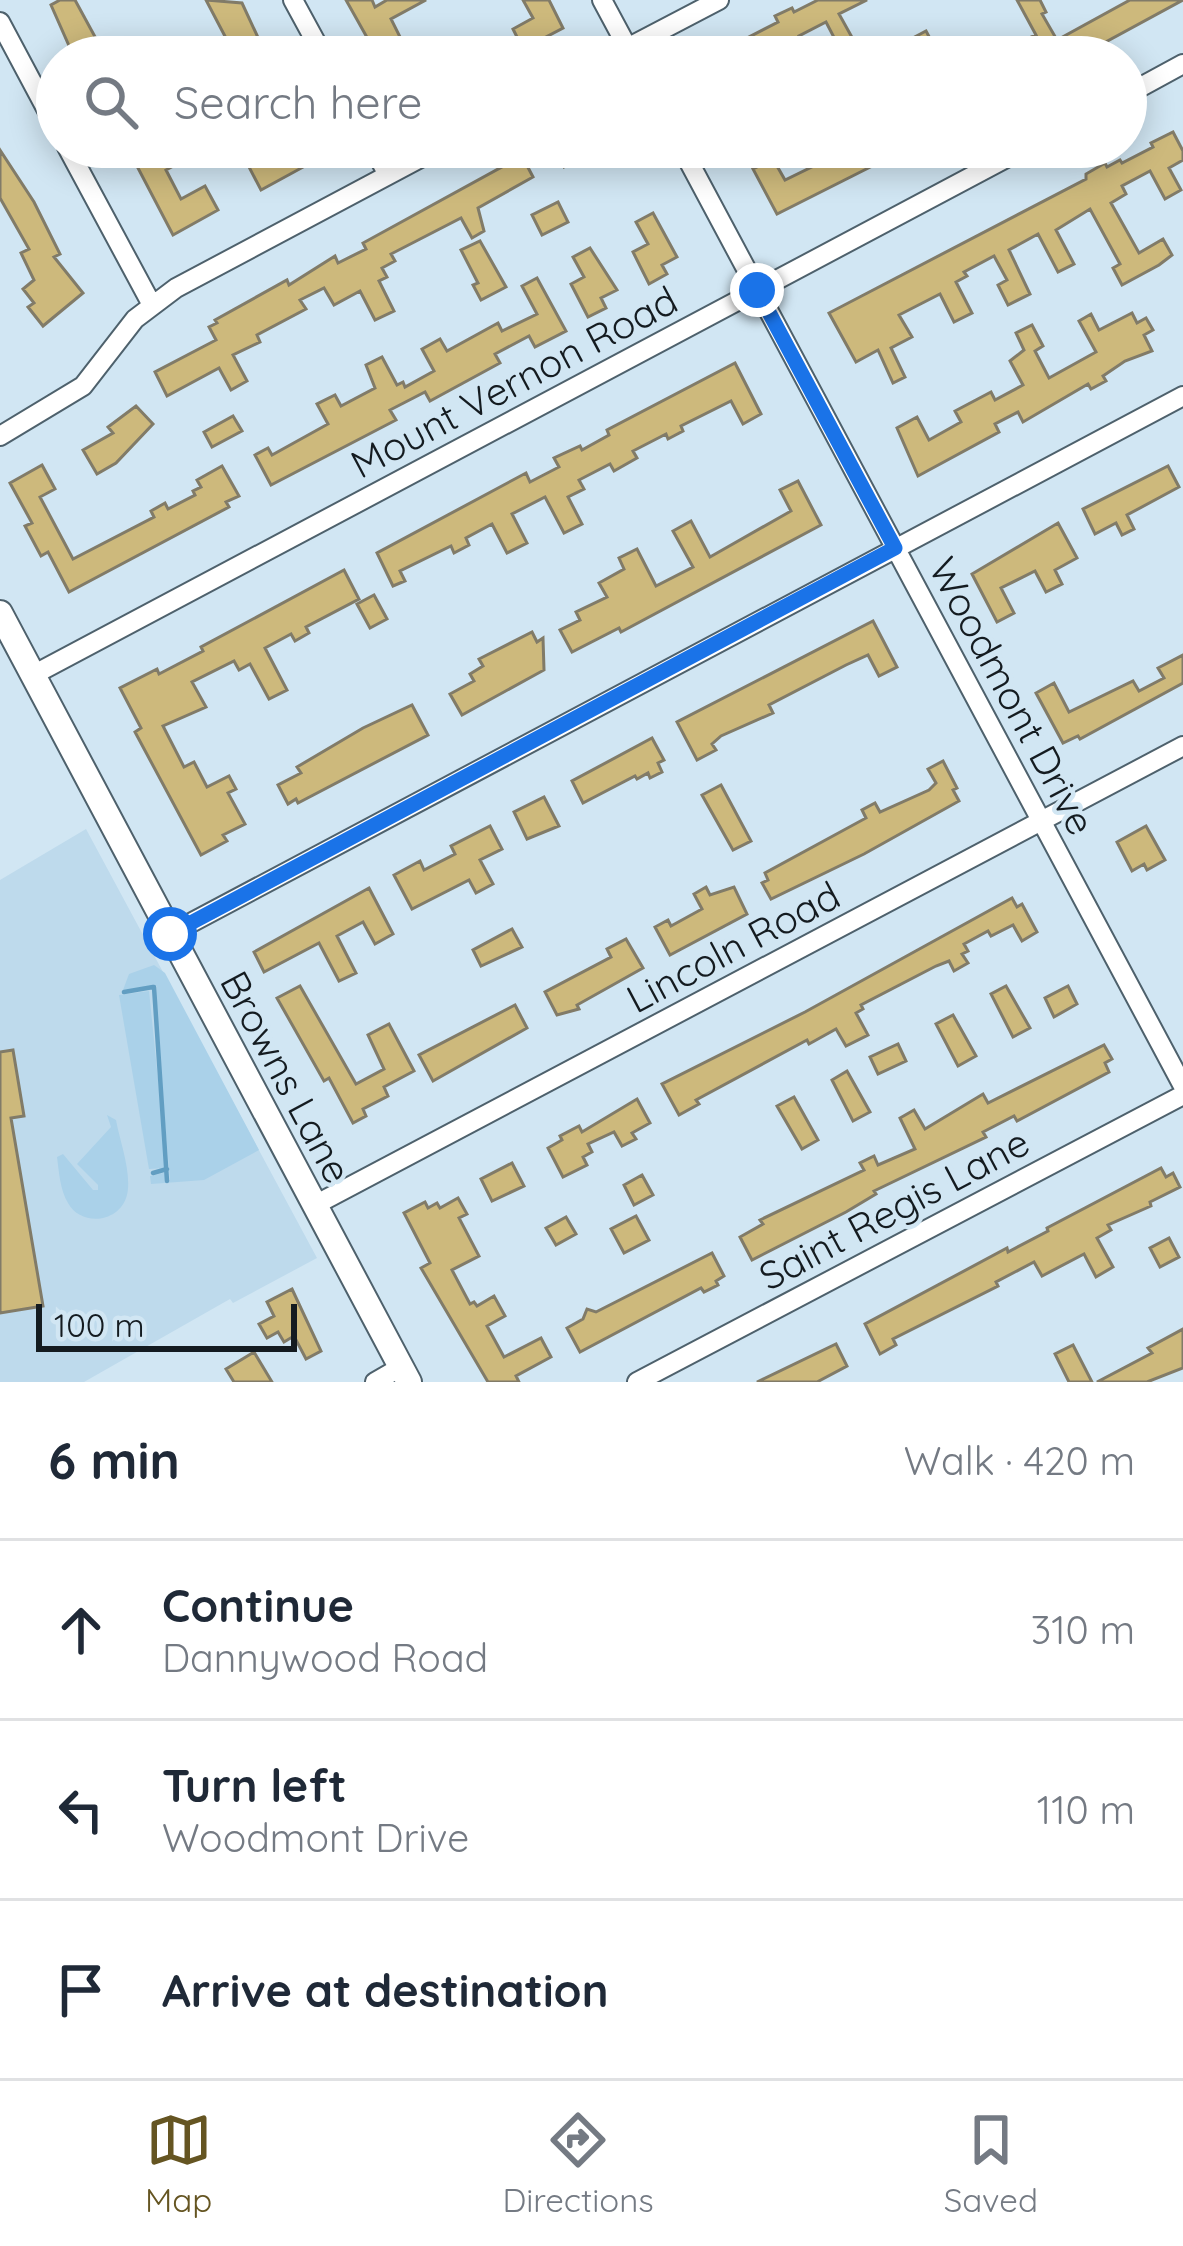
<!DOCTYPE html>
<html lang="en">
<head>
<meta charset="utf-8">
<style>
	:root { --surface:#fff; --page:#f2f2f3; --text:#1f2937; --muted:#747a83; --line:#e0e1e3; --accent:#655522 }
	body { margin:0; font-family:Quicksand,sans-serif; background:var(--page); color:var(--text) }
	.scale { position:absolute; left:36px; bottom:30px; width:261px; box-sizing:border-box; padding-left:12px; border:6px solid #141b20; border-top:0; font-size:33px; line-height:42px; white-space:nowrap; color:#141b20; -webkit-text-stroke:9px #d1e6f3; paint-order:stroke }
	.stop { position:absolute; width:36px; height:36px; margin:-27px; border:9px solid #1a73e8; border-radius:50%; background:#fff }
	.stop.end { background:#1a73e8; border-color:#fff; box-shadow:0 3px 12px #0008 }
	.list { margin:0; padding:0; list-style:none }
	h2 { display:flex; justify-content:space-between; align-items:center; height:156px; margin:0; padding:0 48px; font-size:51px }
	h2 small { font-size:39px; font-weight:400; color:var(--muted) }
	.list li { display:grid; grid-template-columns:78px 1fr auto; gap:36px; align-items:center; box-sizing:border-box; height:180px; padding:0 48px; border-top:3px solid var(--line) }
	.list b { display:block; font-size:45px; white-space:nowrap }
	.list p { margin:0; font-size:39px; white-space:nowrap; color:var(--muted) }
	.list em { font-size:39px; font-style:normal; color:var(--muted) }
	.icon { flex:none; width:66px; height:66px; fill:none; stroke:currentColor; stroke-width:2; stroke-linecap:round; stroke-linejoin:round }
	.map { position:relative; flex:none; width:1183px; height:1382px; overflow:hidden }
	.search { position:absolute; background:var(--surface); box-shadow:0 6px 30px #0003; left:36px; right:36px; top:36px; height:132px; display:flex; align-items:center; gap:30px; box-sizing:border-box; padding:0 42px; border-radius:66px; color:var(--muted); font-size:45px }
	.sheet { height:696px; background:var(--surface) }
	nav { display:flex; justify-content:space-around; align-items:center; box-sizing:border-box; height:168px; border-top:3px solid var(--line); background:var(--surface); font-size:33px; color:var(--muted) }
	nav a { display:grid; justify-items:center; gap:6px }
	nav .on { color:var(--accent) }
	.map>svg:first-child { display:block }
	.built { fill:#bedaec }
	.green { fill:#aad1e9 }
	.lines { fill:none; stroke-linecap:round; stroke-linejoin:round }
	.stream { stroke:#629ec2; stroke-width:4.5 }
	.building { fill:#cdb97c; stroke:#817b68; stroke-width:3 }
	.street-casing { stroke:#4e616c; stroke-width:22 }
	.secondary-casing { stroke:#4e616c; stroke-width:28 }
	.street { stroke:#fff; stroke-width:18 }
	.secondary { stroke:#fff; stroke-width:24 }
	.route { stroke:#1a73e8; stroke-width:15 }
	.labels { text-anchor:middle; stroke-width:9; stroke-linejoin:round; paint-order:stroke }
	.street-label { font-size:39px; fill:#141b20; stroke:#d1e6f3 }
</style>
</head>
<body>
<div class="map">
<svg width="1183" height="1382" viewBox="0 0 1183 1382">
	<rect width="100%" height="100%" fill="#d1e6f3"/>
	<path class="built" d="M 86,829 L 317,1258 L 233,1303 L 230,1299 L 84,1382 L 0,1382 L 0,880 Z"/>
	<path class="green" d="M 154,965 L 165,973 L 259,1150 L 204,1180 L 151,1184 L 150,1176 L 167,1172 L 165,1181 L 170,1180 L 155,1009 L 157,986 L 123,990 L 129,974 Z
		M 149,991 L 167,1168 L 149,1169 L 119,995 Z
		M 107,1115 L 116,1120 C 120,1142 132,1173 127,1195 C 120,1223 81,1227 68,1203 C 60,1190 59,1172 57,1157 L 63,1154 L 93,1190 L 98,1190 L 98,1185 L 77,1164 L 111,1127 Z"/>
	<g class="lines">
		<path class="stream" d="M 154,987 L 167,1181
			M 124,992 L 153,987
			M 153,1173 L 167,1169"/>
	</g>
	<path class="building" d="M 60,0 L 75,0 L 106,57 L 74,57 L 51,5 Z
		M 206,0 L 242,3 L 267,57 L 201,57 L 228,42 Z
		M 346,0 L 372,0 L 375,7 L 387,0 L 426,0 L 391,19 L 410,57 L 378,57 Z
		M 523,0 L 549,0 L 563,28 L 523,49 L 513,29 L 533,18 Z
		M 818,0 L 867,0 L 839,14 L 854,41 L 840,49 L 826,22 L 799,36 L 810,57 L 792,57 L 785,42 L 756,57 L 710,57 L 778,22 L 775,16 L 792,8 L 794,12 Z
		M 1017,0 L 1040,0 L 1046,12 L 1042,14 L 1057,40 L 1130,0 L 1183,0 L 1078,57 L 1013,57 L 1034,46 L 1029,38 L 1036,35 Z
		M 926,31 L 940,57 L 916,57 L 907,41 Z
		M 1173,132 L 1183,151 L 1183,160 L 1169,168 L 1181,190 L 1165,199 L 1150,171 L 1122,186 L 1126,194 L 1111,203 L 1139,253 L 1163,239 L 1172,255 L 1159,265 L 1122,285 L 1113,268 L 1120,264 L 1090,209 L 1056,230 L 1074,264 L 1058,272 L 1038,234 L 1009,250 L 1030,294 L 1008,305 L 998,285 L 1007,280 L 994,256 L 964,272 L 967,276 L 956,282 L 972,313 L 954,322 L 940,294 L 899,315 L 912,337 L 891,348 L 905,377 L 893,383 L 878,350 L 856,362 L 829,313 L 1086,179 L 1086,174 L 1105,163 L 1107,167 L 1120,160 L 1122,163 L 1153,147 L 1151,143 Z
		M 127,147 L 209,147 L 166,170 L 181,199 L 205,186 L 218,210 L 173,235 Z
		M 288,147 L 309,147 L 316,160 L 261,190 L 249,167 Z
		M 554,147 L 600,147 L 564,167 Z
		M 825,147 L 910,147 L 777,214 L 753,169 L 773,159 L 785,180 L 830,158 Z
		M 0,150 L 34,202 L 60,254 L 54,257 L 83,293 L 43,326 L 28,307 L 34,303 L 23,289 L 34,280 L 21,253 L 29,249 L 0,198 Z
		M 522,156 L 533,177 L 478,208 L 484,231 L 472,238 L 461,218 L 391,254 L 395,261 L 382,268 L 387,277 L 379,281 L 394,311 L 375,320 L 360,291 L 334,305 L 324,288 L 300,300 L 306,309 L 257,335 L 260,342 L 233,355 L 247,381 L 231,390 L 219,368 L 167,396 L 155,372 L 216,340 L 209,327 L 217,323 L 215,320 L 287,280 L 289,285 L 335,256 L 338,263 L 366,249 L 363,243 Z
		M 558,202 L 568,222 L 542,235 L 532,215 Z
		M 653,213 L 677,257 L 662,265 L 667,274 L 649,284 L 633,252 L 648,244 L 636,222 Z
		M 480,241 L 506,287 L 481,300 L 473,285 L 478,283 L 461,250 Z
		M 590,248 L 617,290 L 601,298 L 606,308 L 588,317 L 571,284 L 584,277 L 573,257 Z
		M 537,278 L 566,331 L 535,347 L 529,336 L 495,354 L 500,363 L 430,401 L 425,392 L 390,410 L 396,420 L 271,485 L 255,455 L 268,448 L 272,455 L 328,424 L 317,404 L 335,395 L 341,406 L 375,388 L 366,365 L 382,357 L 397,385 L 403,382 L 405,387 L 434,371 L 422,349 L 440,339 L 447,351 L 498,323 L 502,331 L 537,314 L 522,286 Z
		M 1132,313 L 1137,323 L 1146,318 L 1153,330 L 1144,335 L 1152,351 L 1125,361 L 1103,376 L 1106,381 L 1091,389 L 1088,384 L 1023,422 L 1018,412 L 995,424 L 999,432 L 918,476 L 897,428 L 917,417 L 929,440 L 961,422 L 955,411 L 991,392 L 995,400 L 1023,385 L 1010,361 L 1024,350 L 1016,333 L 1032,325 L 1043,346 L 1035,351 L 1049,378 L 1096,352 L 1079,321 L 1091,314 L 1099,330 Z
		M 735,363 L 761,414 L 743,424 L 731,401 L 681,426 L 683,431 L 668,439 L 666,434 L 633,451 L 637,458 L 614,471 L 610,464 L 579,480 L 584,489 L 568,497 L 582,524 L 564,533 L 545,497 L 512,514 L 527,543 L 507,553 L 492,524 L 466,538 L 469,545 L 454,553 L 451,546 L 400,571 L 405,581 L 393,586 L 377,553 L 526,473 L 530,482 L 559,467 L 554,458 L 580,446 L 582,450 L 609,435 L 607,430 Z
		M 136,406 L 153,424 L 116,463 L 97,474 L 83,450 L 113,433 L 108,427 Z
		M 233,416 L 242,431 L 212,447 L 204,432 Z
		M 42,465 L 55,489 L 40,497 L 73,559 L 154,517 L 151,511 L 165,503 L 168,509 L 195,495 L 193,491 L 201,487 L 197,480 L 222,466 L 239,496 L 226,502 L 229,507 L 69,592 L 48,552 L 41,556 L 25,526 L 32,523 L 10,483 Z
		M 1168,466 L 1179,487 L 1127,515 L 1134,529 L 1122,535 L 1116,523 L 1095,534 L 1083,509 Z
		M 798,481 L 821,525 L 621,632 L 619,628 L 572,652 L 560,630 L 580,620 L 576,612 L 607,597 L 599,583 L 624,569 L 619,558 L 637,549 L 656,586 L 693,567 L 673,531 L 691,521 L 710,557 L 791,511 L 780,490 Z
		M 1058,523 L 1077,558 L 1055,570 L 1062,584 L 1046,592 L 1035,571 L 1001,588 L 1014,613 L 997,622 L 972,574 Z
		M 344,570 L 359,599 L 306,627 L 309,633 L 295,641 L 291,634 L 265,648 L 287,690 L 269,699 L 250,664 L 239,670 L 234,661 L 192,682 L 206,707 L 163,726 L 184,767 L 194,762 L 207,787 L 229,776 L 236,789 L 228,793 L 245,824 L 223,835 L 227,841 L 201,855 L 135,732 L 141,728 L 120,688 L 157,669 L 159,674 L 203,651 L 201,647 Z
		M 374,595 L 387,619 L 370,628 L 357,604 Z
		M 873,621 L 897,667 L 879,676 L 868,655 L 846,665 L 769,705 L 773,713 L 721,736 L 712,744 L 716,750 L 697,760 L 677,722 Z
		M 532,632 L 537,642 L 543,638 L 544,670 L 462,715 L 450,694 L 474,681 L 470,674 L 483,666 L 479,659 Z
		M 1183,655 L 1183,683 L 1080,739 L 1078,736 L 1063,743 L 1036,693 L 1054,683 L 1069,712 L 1133,681 L 1139,691 L 1164,678 L 1158,668 Z
		M 412,705 L 428,735 L 298,803 L 296,799 L 288,804 L 278,785 L 301,773 L 297,767 L 363,728 Z
		M 652,738 L 664,760 L 658,763 L 662,772 L 650,778 L 648,773 L 637,779 L 635,776 L 583,803 L 572,781 Z
		M 943,761 L 957,788 L 953,790 L 959,801 L 864,854 L 771,899 L 762,883 L 768,880 L 765,873 L 866,818 L 862,810 L 875,803 L 880,812 L 929,790 L 936,783 L 928,769 Z
		M 721,785 L 751,841 L 733,850 L 702,795 Z
		M 544,797 L 559,826 L 527,839 L 514,812 Z
		M 490,826 L 502,849 L 480,860 L 493,884 L 476,893 L 469,880 L 412,909 L 394,875 L 420,861 L 424,870 L 455,854 L 451,846 Z
		M 1146,826 L 1165,860 L 1147,870 L 1144,864 L 1132,871 L 1117,842 Z
		M 706,887 L 710,895 L 734,887 L 747,914 L 670,955 L 655,927 L 668,920 L 671,926 L 702,909 L 694,894 Z
		M 369,888 L 393,934 L 375,944 L 363,922 L 337,936 L 356,973 L 339,981 L 319,943 L 264,972 L 254,952 Z
		M 1012,898 L 1017,907 L 1022,904 L 1037,932 L 1022,941 L 1013,925 L 991,936 L 988,931 L 964,944 L 968,951 L 962,954 L 968,963 L 954,971 L 949,961 L 936,966 L 861,1005 L 863,1009 L 856,1013 L 868,1035 L 846,1046 L 836,1029 L 809,1044 L 807,1040 L 696,1100 L 699,1104 L 679,1115 L 662,1084 L 805,1012 Z
		M 512,929 L 522,947 L 481,966 L 473,950 Z
		M 626,939 L 643,968 L 577,1005 L 579,1009 L 557,1015 L 545,992 L 611,957 L 607,949 Z
		M 300,986 L 356,1084 L 384,1069 L 368,1035 L 389,1024 L 414,1071 L 384,1087 L 388,1096 L 363,1109 L 366,1116 L 353,1123 L 329,1078 L 324,1081 L 277,998 Z
		M 1006,986 L 1030,1028 L 1013,1037 L 991,994 Z
		M 1068,986 L 1077,1004 L 1054,1017 L 1045,998 Z
		M 515,1005 L 527,1028 L 433,1081 L 419,1055 Z
		M 953,1015 L 976,1056 L 958,1066 L 936,1024 Z
		M 898,1044 L 906,1061 L 878,1074 L 870,1057 Z
		M 1104,1045 L 1112,1059 L 1105,1063 L 1109,1072 L 1017,1121 L 1014,1116 L 983,1132 L 986,1137 L 874,1191 L 876,1194 L 846,1212 L 752,1260 L 740,1237 L 763,1224 L 760,1220 L 864,1170 L 860,1163 L 874,1156 L 878,1165 L 915,1149 L 900,1118 L 914,1110 L 925,1129 L 983,1094 L 988,1103 Z
		M 13,1050 L 24,1116 L 11,1118 L 43,1306 L 0,1313 L 0,1052 Z
		M 847,1071 L 870,1112 L 853,1121 L 832,1080 Z
		M 794,1097 L 818,1140 L 802,1149 L 777,1106 Z
		M 637,1099 L 650,1123 L 632,1133 L 636,1139 L 622,1146 L 614,1132 L 588,1144 L 592,1152 L 583,1157 L 587,1165 L 563,1177 L 548,1148 L 562,1140 L 560,1136 L 579,1126 L 582,1132 Z
		M 512,1163 L 524,1186 L 492,1201 L 481,1179 Z
		M 1161,1168 L 1166,1177 L 1173,1173 L 1180,1187 L 1150,1202 L 1151,1206 L 1108,1225 L 1111,1230 L 1097,1238 L 1113,1267 L 1096,1277 L 1084,1254 L 1042,1276 L 1034,1262 L 996,1282 L 998,1286 L 893,1339 L 896,1345 L 880,1354 L 865,1324 L 1007,1248 L 1008,1252 L 1048,1231 L 1047,1228 Z
		M 642,1175 L 653,1195 L 634,1205 L 624,1185 Z
		M 458,1198 L 467,1214 L 459,1218 L 479,1256 L 452,1270 L 470,1304 L 474,1302 L 477,1306 L 494,1296 L 505,1316 L 487,1326 L 504,1357 L 541,1338 L 551,1357 L 516,1376 L 519,1382 L 488,1382 L 421,1268 L 430,1263 L 404,1213 L 425,1202 L 428,1208 L 437,1203 L 440,1208 Z
		M 636,1216 L 649,1240 L 624,1253 L 611,1229 Z
		M 566,1217 L 576,1234 L 556,1245 L 546,1228 Z
		M 1169,1238 L 1179,1257 L 1160,1267 L 1150,1248 Z
		M 712,1253 L 724,1276 L 716,1281 L 718,1285 L 704,1292 L 701,1288 L 580,1352 L 567,1328 L 583,1319 L 587,1309 L 596,1312 Z
		M 292,1289 L 321,1351 L 306,1359 L 294,1336 L 284,1342 L 278,1332 L 267,1338 L 259,1324 L 274,1316 L 267,1302 Z
		M 1183,1329 L 1183,1368 L 1147,1382 L 1097,1382 L 1152,1353 L 1148,1348 Z
		M 836,1344 L 847,1366 L 817,1382 L 757,1382 Z
		M 1073,1345 L 1092,1382 L 1069,1382 L 1055,1354 Z
		M 254,1352 L 272,1382 L 234,1382 L 226,1369 Z"/>
	<g class="lines">
		<defs>
			<path id="street" d="M 293,0 L 324,57
				M 602,0 L 631,54
				M 0,22 L 57,129
				M 610,57 L 719,0
				M 1126,95 L 1183,64
				M 67,147 L 152,305
				M 373,147 L 388,175
				M 681,147 L 1183,1086
				M 0,436 L 83,386 L 135,319 L 176,288 L 441,147
				M 33,675 L 1027,147
				M 170,934 L 1183,396
				M 313,1206 L 1183,746
				M 375,1382 L 401,1367
				M 637,1382 L 1183,1095"/>
			<path id="secondary" d="M 0,613 L 409,1382"/>
		</defs>
		<use href="#street" class="street-casing"/>
		<use href="#secondary" class="secondary-casing"/>
		<use href="#street" class="street"/>
		<use href="#secondary" class="secondary"/>
	</g>
	<g class="lines">
		<path class="route" d="M 170,934 L 895,548 L 757,290"/>
	</g>
	<g class="labels">
		<g class="street-label">
			<text transform="translate(514 382) rotate(-28)" y="14">Mount Vernon Road</text>
			<text transform="translate(1012 696) rotate(62)" y="14">Woodmont Drive</text>
			<text transform="translate(733 947) rotate(-28)" y="14">Lincoln Road</text>
			<text transform="translate(286 1077) rotate(62)" y="14">Browns Lane</text>
			<text transform="translate(894 1209) rotate(-28)" y="14">Saint Regis Lane</text>
		</g>
	</g>
</svg>
<div class="scale">100 m</div>
<div class="stop" style="left:170px;top:934px"></div>
<div class="stop end" style="left:757px;top:290px"></div>
<div class="search"><svg class="icon" aria-label="search" viewBox="0 0 24 24"><circle cx="10" cy="10" r="6"/><path d="M15 15l6 6"/></svg>Search here</div>
</div>
<section class="sheet">
<h2>6 min<small>Walk · 420 m</small></h2>
<ul class="list">
<li><svg class="icon" aria-label="ahead" viewBox="0 0 24 24"><path d="M12 20V5M6 11l6-6 6 6"/></svg><div><b>Continue</b><p>Dannywood Road</p></div><em>310 m</em></li>
<li><svg class="icon" aria-label="left" viewBox="0 0 24 24"><path d="M17 20v-9H6M10 6l-5 5 5 5"/></svg><div><b>Turn left</b><p>Woodmont Drive</p></div><em>110 m</em></li>
<li><svg class="icon" aria-label="arrive" viewBox="0 0 24 24"><path d="M6 21V4h12l-3 4 3 4H6"/></svg><div><b>Arrive at destination</b></div></li>
</ul>
</section>
<nav>
<a class="on"><svg class="icon" aria-label="map" viewBox="0 0 24 24"><path d="M3 6l6-2 6 2 6-2v14l-6 2-6-2-6 2zM9 4v14M15 6v14"/></svg>Map</a>
<a><svg class="icon" aria-label="directions" viewBox="0 0 24 24"><path d="M12 3l9 9-9 9-9-9zM9 14v-3h6M13 9l2 2-2 2"/></svg>Directions</a>
<a><svg class="icon" aria-label="saved" viewBox="0 0 24 24"><path d="M7 4h10v16l-5-4-5 4z"/></svg>Saved</a>
</nav>
</body>
</html>
